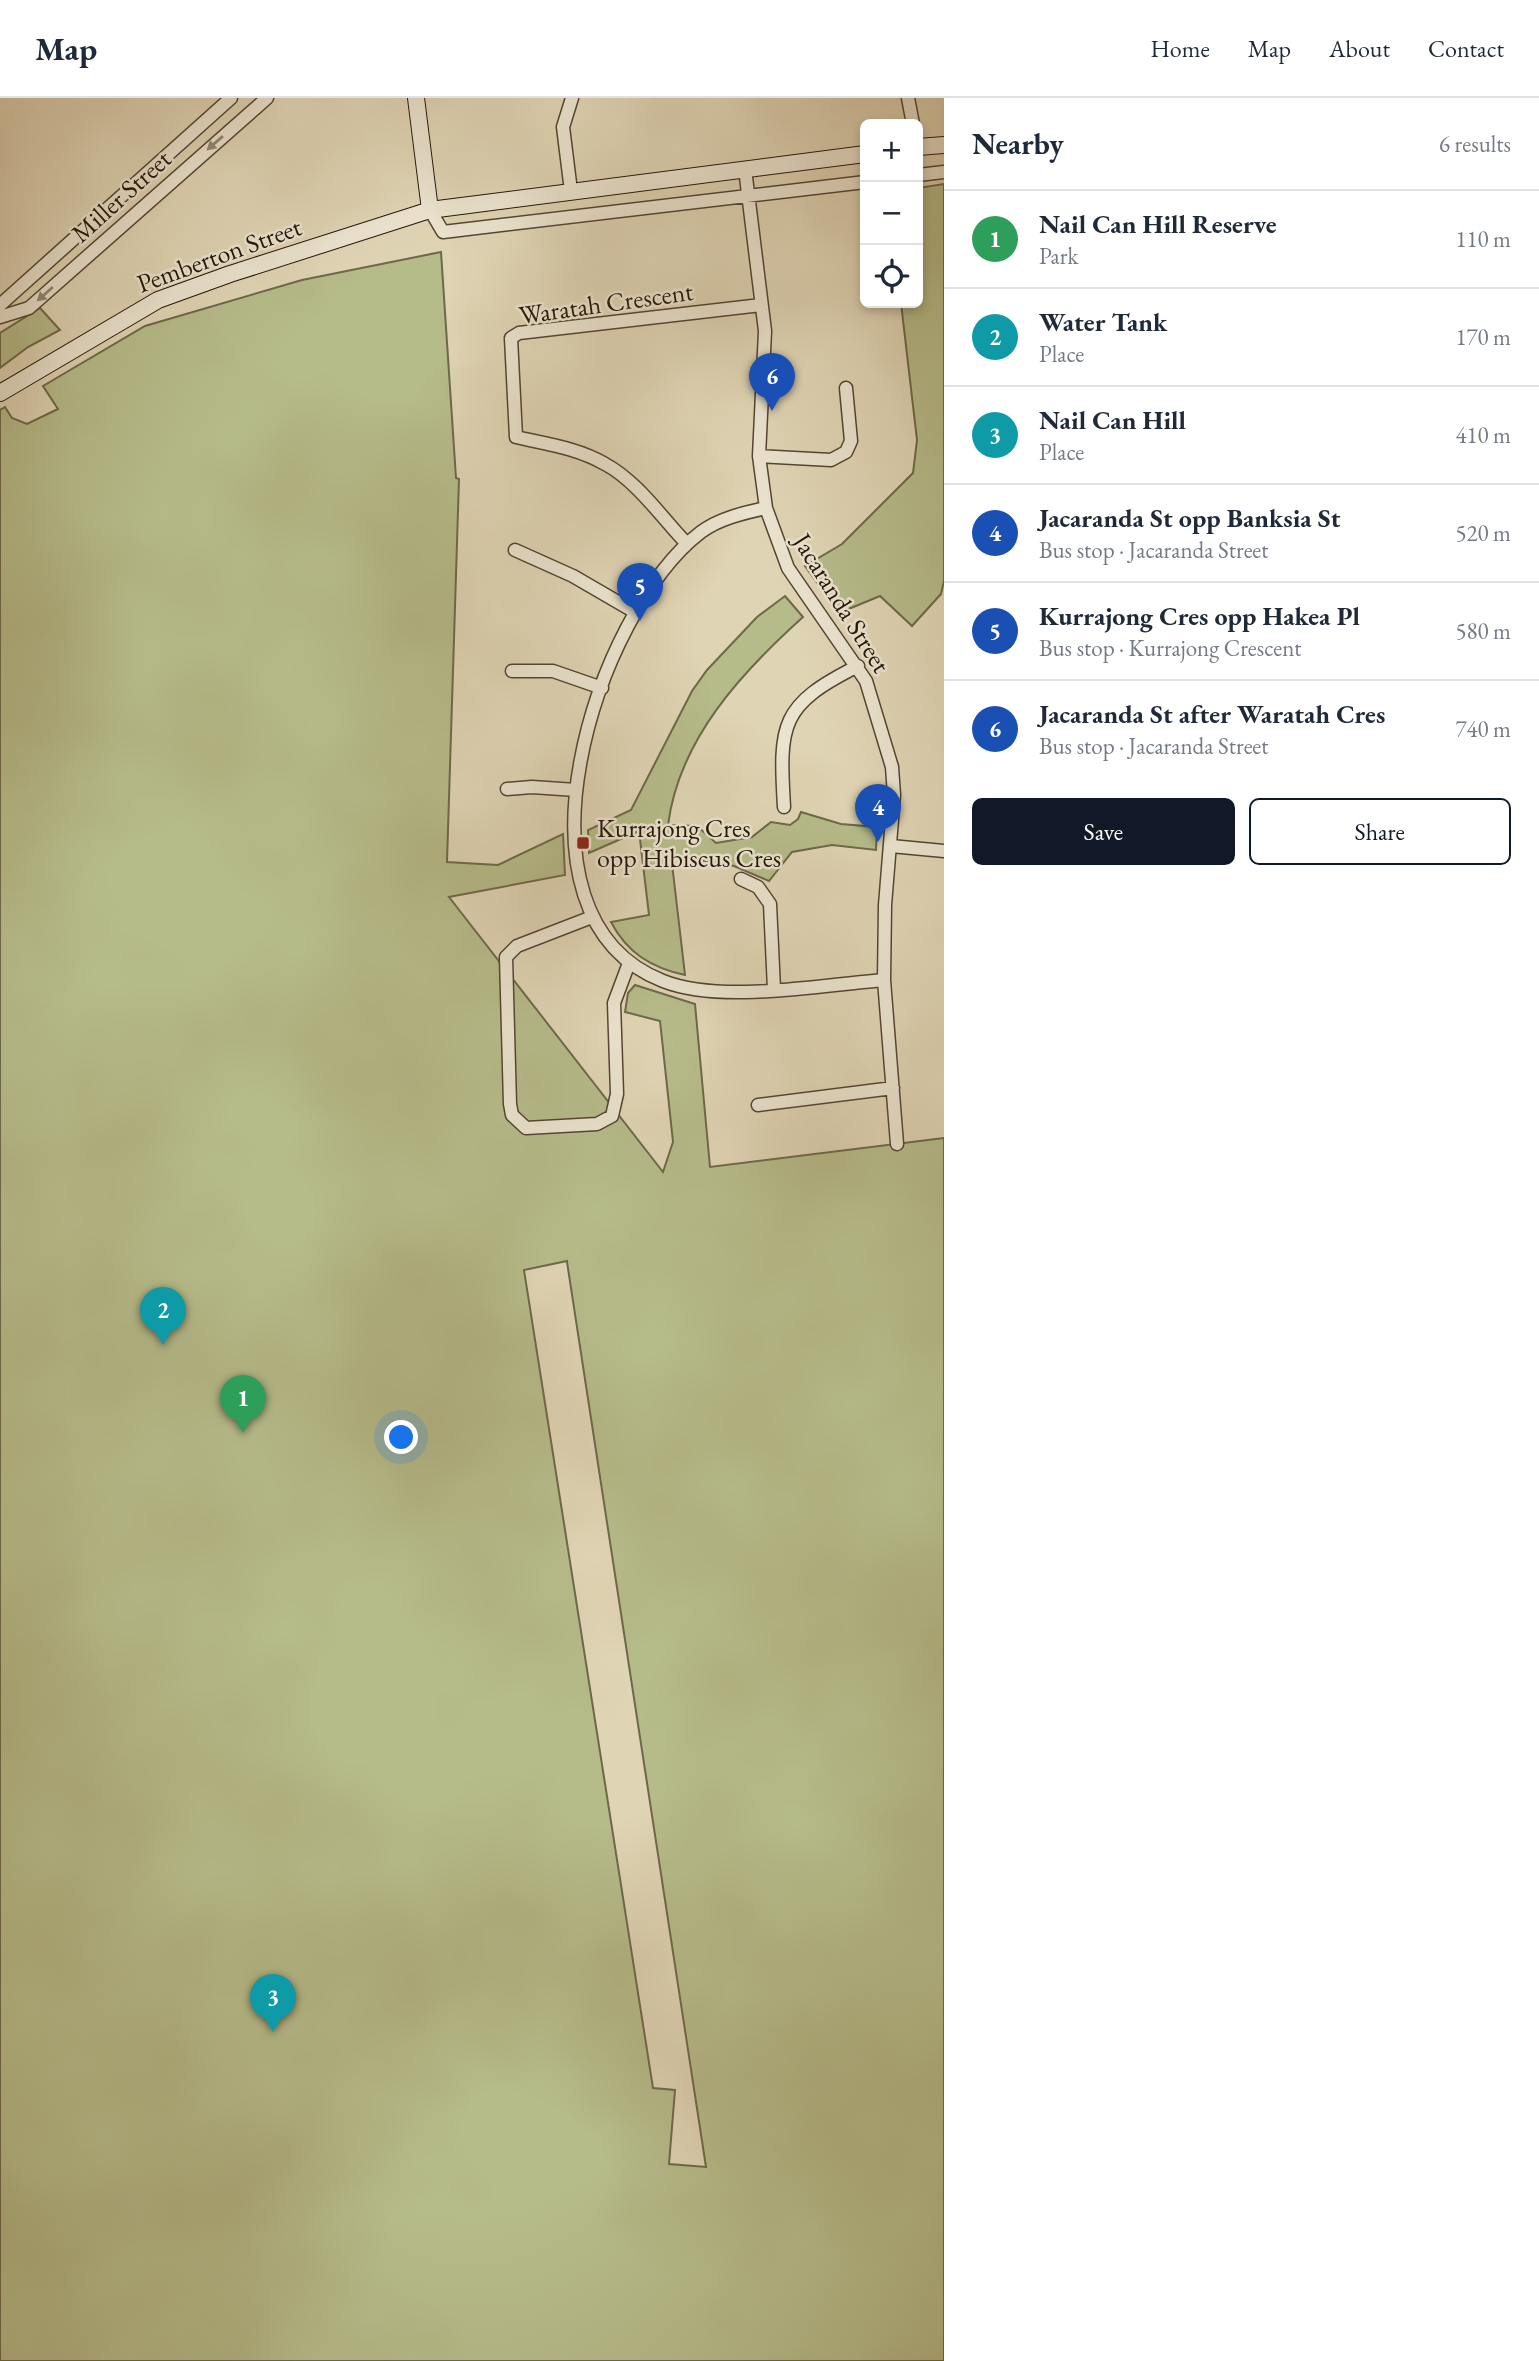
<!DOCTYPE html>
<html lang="en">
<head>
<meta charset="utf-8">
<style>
	:root { --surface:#fff; --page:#f6f6f7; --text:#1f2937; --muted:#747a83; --line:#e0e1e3; --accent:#111827 }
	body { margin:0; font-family:"EB Garamond",serif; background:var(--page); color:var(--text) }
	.controls { position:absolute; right:21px; top:21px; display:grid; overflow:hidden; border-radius:10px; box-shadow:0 4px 10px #0003 }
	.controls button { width:63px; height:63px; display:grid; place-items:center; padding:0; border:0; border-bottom:2px solid var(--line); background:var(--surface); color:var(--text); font:35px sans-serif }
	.you { position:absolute; left:402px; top:1340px; width:24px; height:24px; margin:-18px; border:5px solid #fff; border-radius:50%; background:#1a73e8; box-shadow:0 0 0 10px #1a73e833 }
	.badge { display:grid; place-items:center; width:46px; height:46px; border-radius:50%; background:var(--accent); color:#fff; font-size:23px; font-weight:700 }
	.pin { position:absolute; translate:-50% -58px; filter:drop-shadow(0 2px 4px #0008) }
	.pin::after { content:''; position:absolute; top:37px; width:24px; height:21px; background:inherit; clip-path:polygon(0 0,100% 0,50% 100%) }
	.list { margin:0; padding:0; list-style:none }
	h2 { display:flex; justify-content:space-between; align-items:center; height:91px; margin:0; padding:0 28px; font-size:30px }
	h2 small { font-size:23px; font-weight:400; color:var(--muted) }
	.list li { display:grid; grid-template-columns:46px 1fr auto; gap:21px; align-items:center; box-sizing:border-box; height:98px; padding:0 28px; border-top:2px solid var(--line) }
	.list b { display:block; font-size:26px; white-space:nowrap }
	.list p { margin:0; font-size:23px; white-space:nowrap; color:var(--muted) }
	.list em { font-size:23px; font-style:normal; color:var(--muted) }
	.actions { display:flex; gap:14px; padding:21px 28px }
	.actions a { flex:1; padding:16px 0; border:2px solid var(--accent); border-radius:10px; text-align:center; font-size:24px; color:var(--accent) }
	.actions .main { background:var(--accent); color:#fff }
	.icon { flex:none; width:38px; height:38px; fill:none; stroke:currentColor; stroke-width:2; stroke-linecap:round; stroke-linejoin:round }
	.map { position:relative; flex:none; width:944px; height:2263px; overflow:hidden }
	header { display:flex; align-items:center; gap:42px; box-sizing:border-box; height:98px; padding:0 35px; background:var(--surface); border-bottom:2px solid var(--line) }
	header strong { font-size:33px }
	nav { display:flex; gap:38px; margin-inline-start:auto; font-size:24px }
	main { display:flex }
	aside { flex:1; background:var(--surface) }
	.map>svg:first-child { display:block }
	.green { fill:#b6bb8a; stroke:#6d6948; stroke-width:2; fill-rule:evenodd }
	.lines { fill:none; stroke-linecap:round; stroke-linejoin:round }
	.street-casing { stroke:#534632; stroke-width:15 }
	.secondary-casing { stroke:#241707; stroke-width:18 }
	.street { stroke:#eae3ce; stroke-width:12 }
	.secondary { stroke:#eae3ce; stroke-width:16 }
	.oneway { fill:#918774 }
	.poi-dot { fill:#8f2418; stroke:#eae3ce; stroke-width:2.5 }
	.labels { text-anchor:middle; stroke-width:5; stroke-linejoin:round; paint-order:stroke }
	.street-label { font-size:26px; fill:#241707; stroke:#eae3ce }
	.poi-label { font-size:26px; fill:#241707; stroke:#eae3ce; text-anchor:start }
</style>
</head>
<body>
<header>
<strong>Map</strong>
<nav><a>Home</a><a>Map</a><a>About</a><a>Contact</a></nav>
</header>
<main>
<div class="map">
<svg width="944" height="2263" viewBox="0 0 944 2263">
	<rect width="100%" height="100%" fill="#dfd4b4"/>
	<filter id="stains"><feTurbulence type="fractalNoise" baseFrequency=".00286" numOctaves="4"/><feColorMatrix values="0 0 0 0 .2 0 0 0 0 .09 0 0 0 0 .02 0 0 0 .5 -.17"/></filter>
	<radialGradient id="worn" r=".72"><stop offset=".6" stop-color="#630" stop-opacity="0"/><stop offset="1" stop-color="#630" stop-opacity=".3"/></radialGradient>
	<path class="green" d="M 944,86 L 944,483 L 941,496 L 912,528 L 880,498 L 839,515 L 805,468 L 842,446 L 913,375 L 917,342 L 901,205 L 918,205 L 918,90 Z
		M 441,154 L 456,380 L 459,381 L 447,764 L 498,767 L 563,736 L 565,777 L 449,799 L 663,1074 L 673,1044 L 660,923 L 625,914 L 628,895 L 635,887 L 695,906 L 710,1069 L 944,1040 L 944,2263 L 0,2263 L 0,312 L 5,309 L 12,320 L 27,326 L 58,311 L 43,288 L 145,228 L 302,182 ZM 567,1163 L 567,1164 L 706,2069 L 669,2066 L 675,1992 L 653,1990 L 524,1172 Z
		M 40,210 L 60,232 L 28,249 L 0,270 L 0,235 Z
		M 785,498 L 803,519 C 742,574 679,641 668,727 L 697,728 L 716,745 L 752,739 L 771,724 L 790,727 L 798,721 L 801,714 L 841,726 L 877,729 L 876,752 L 832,747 L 792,754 L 769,783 L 734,768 L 671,757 L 685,877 C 652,870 627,855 611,824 L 649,817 L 639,733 L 589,755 L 588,732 L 631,712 L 692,593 L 707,572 L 757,519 Z"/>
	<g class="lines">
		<defs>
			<path id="street" d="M 908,0 L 913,26
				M 745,71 L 765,233 L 759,358 L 766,410 L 788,470 L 866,583 L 892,669 L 894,697 L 885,807 L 884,882 L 897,1046
				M 918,77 L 944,74
				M 571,93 L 563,29 L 572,0
				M 430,112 L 443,134 L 865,84
				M 0,207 L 231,0
				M 0,219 L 29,210 L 267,0
				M 759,358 L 831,362 L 846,354 L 851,343 L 846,290
				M 766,410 C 744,415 720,420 701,434 C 596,514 497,818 663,883 C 721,906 820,887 884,882
				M 687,446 C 662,420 637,383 605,366 C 578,350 546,346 516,339 L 511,240 L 519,235 L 761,207
				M 515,452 L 573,478 L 635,514
				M 512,573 L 553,573 L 602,590
				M 507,691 L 532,689 L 576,692
				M 784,709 C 779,626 780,607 858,568
				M 891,748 L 944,753
				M 741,781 L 758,789 L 770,806 L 774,891
				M 592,819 L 517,848 L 506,859 L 510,1006 L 512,1017 L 526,1030 L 597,1026 L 612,1018 L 617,996 L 614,905 L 629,865
				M 758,1007 L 893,990"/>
			<path id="secondary" d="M 416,0 L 430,112
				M 918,49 L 944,47
				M 0,295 L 158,202 L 230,176 L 430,112 L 865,56"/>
		</defs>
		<use href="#street" class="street-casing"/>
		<use href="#secondary" class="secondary-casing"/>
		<use href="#street" class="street"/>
		<use href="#secondary" class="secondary"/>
	</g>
	<defs><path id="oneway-solid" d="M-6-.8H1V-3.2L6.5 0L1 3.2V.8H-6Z" transform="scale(1.75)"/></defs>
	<g class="oneway">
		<use href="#oneway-solid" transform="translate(215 45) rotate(139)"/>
		<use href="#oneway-solid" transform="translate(45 196) rotate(138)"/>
	</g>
	<rect class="poi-dot" x="576" y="738" width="14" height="14" rx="3.5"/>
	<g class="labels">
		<g class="street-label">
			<text transform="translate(121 98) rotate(-42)" y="9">Miller Street</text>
			<text transform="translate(219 157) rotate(-20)" y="9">Pemberton Street</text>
			<text transform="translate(606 205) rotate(-8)" y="9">Waratah Crescent</text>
			<text transform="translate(842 505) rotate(58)" y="9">Jacaranda Street</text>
		</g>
		<g class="poi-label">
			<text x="597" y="739">Kurrajong Cres<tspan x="597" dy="30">opp Hibiscus Cres</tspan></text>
		</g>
	</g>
	<rect width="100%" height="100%" filter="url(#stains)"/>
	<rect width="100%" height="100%" fill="url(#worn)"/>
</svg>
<div class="controls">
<button>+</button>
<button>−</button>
<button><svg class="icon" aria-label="locate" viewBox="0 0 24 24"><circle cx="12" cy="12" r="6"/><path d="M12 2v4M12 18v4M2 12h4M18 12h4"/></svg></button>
</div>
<div class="you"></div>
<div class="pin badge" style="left:243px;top:1335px;background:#2e9e5b">1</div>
<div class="pin badge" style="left:163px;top:1247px;background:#0f9aa8">2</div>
<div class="pin badge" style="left:273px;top:1934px;background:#0f9aa8">3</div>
<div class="pin badge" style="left:878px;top:744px;background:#1a4fb4">4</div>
<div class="pin badge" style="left:640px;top:523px;background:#1a4fb4">5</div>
<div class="pin badge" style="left:772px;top:313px;background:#1a4fb4">6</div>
</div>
<aside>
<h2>Nearby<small>6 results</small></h2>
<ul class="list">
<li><span class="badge" style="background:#2e9e5b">1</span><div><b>Nail Can Hill Reserve</b><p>Park</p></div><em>110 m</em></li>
<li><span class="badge" style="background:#0f9aa8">2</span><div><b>Water Tank</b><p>Place</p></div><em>170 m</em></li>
<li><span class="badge" style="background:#0f9aa8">3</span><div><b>Nail Can Hill</b><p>Place</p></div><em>410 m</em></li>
<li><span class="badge" style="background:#1a4fb4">4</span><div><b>Jacaranda St opp Banksia St</b><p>Bus stop · Jacaranda Street</p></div><em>520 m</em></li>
<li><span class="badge" style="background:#1a4fb4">5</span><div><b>Kurrajong Cres opp Hakea Pl</b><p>Bus stop · Kurrajong Crescent</p></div><em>580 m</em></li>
<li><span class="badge" style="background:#1a4fb4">6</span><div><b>Jacaranda St after Waratah Cres</b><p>Bus stop · Jacaranda Street</p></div><em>740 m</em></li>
</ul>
<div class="actions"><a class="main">Save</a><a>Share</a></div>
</aside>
</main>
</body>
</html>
